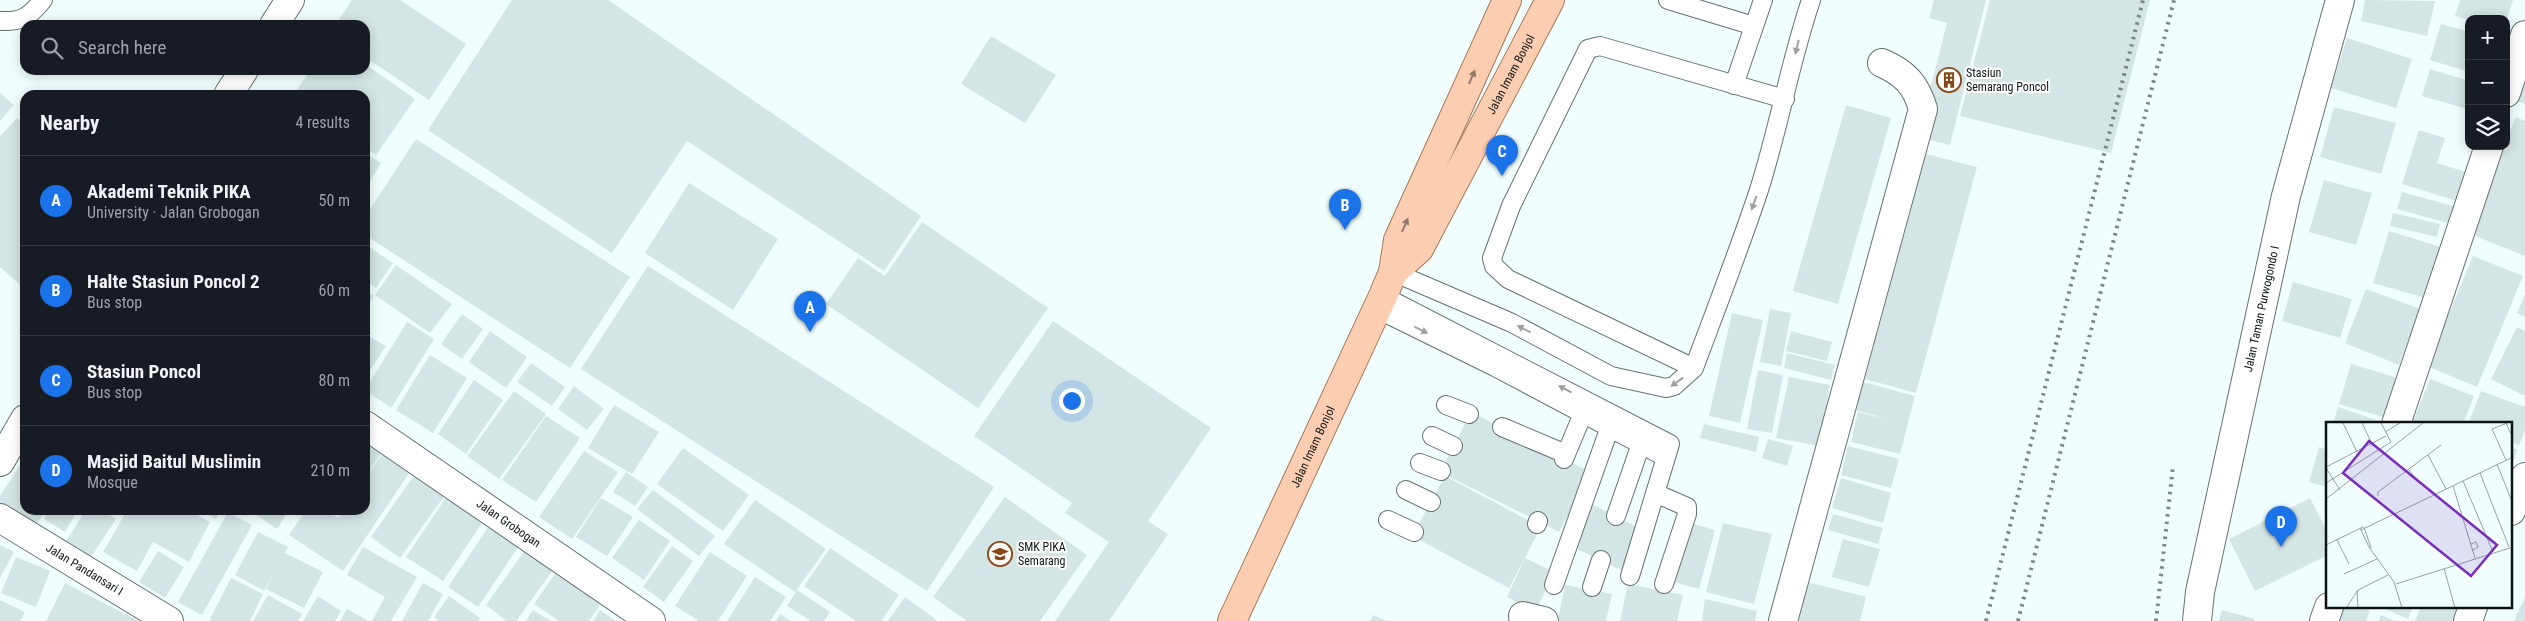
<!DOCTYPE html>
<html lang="en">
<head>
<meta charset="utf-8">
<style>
	:root { --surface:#171b24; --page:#242831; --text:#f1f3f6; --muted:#9ea1a6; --line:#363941; --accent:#1a73e8 }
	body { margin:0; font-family:"Roboto Condensed",sans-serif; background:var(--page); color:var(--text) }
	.controls { position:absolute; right:15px; top:15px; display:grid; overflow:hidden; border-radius:10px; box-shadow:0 2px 12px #0003 }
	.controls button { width:45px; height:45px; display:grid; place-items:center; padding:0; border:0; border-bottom:1px solid var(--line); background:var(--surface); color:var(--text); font:25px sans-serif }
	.you { position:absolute; left:1071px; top:400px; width:18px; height:18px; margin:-12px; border:4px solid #fff; border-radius:50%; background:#1a73e8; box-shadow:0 0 0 8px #1a73e833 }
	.badge { display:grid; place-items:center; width:32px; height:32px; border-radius:50%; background:var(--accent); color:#fff; font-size:16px; font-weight:700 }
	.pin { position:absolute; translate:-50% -41px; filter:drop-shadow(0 1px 2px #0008) }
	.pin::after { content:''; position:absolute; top:26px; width:18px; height:15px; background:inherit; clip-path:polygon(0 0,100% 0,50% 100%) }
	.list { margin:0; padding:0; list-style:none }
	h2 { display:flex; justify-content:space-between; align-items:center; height:65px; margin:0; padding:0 20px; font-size:21px }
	h2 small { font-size:16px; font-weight:400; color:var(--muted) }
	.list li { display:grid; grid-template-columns:32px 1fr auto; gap:15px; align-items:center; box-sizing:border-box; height:90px; padding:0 20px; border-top:1px solid var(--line) }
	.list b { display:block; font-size:19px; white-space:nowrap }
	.list p { margin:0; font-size:16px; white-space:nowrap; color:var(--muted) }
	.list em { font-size:16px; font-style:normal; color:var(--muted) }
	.icon { flex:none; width:28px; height:28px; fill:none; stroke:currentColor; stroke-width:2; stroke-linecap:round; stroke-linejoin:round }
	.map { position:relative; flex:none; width:2525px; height:621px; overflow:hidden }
	.search { position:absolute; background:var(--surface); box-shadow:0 2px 12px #0003; left:20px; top:20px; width:350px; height:55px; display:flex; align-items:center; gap:12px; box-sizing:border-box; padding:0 18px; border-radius:15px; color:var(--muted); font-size:19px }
	.panel { position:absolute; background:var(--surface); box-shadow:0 2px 12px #0003; left:20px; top:90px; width:350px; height:425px; border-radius:15px }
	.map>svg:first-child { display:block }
	.building { fill:#d3e5e4 }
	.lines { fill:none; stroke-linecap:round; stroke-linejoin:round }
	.lane-casing { stroke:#627271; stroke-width:20 }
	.street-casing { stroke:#627271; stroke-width:30 }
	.primary-casing { stroke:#a77657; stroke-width:30 }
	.lane { stroke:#fff; stroke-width:18 }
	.street { stroke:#fff; stroke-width:28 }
	.primary { stroke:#fccdb0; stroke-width:28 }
	.rail { stroke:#7a8584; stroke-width:4; stroke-dasharray:2.5 5; stroke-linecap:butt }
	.oneway { fill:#9ea1a0 }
	.oneway2 { fill:#907969 }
	.labels { text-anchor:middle; stroke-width:4; stroke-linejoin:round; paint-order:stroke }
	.poi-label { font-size:12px; fill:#0c1312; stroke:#fff; text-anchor:start }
	.street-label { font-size:12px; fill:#0c1312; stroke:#fff }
	.inset-road { fill:none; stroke:#95a1a0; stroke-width:1 }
	.view { fill:#7b2cbf; fill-opacity:0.15; stroke:#7b2cbf; stroke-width:2.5 }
	.inset-edge { fill:none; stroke:#0c1312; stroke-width:2.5 }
</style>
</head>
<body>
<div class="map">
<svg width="2525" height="621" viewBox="0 0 2525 621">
	<rect width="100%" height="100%" fill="#f0fffe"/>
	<path class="building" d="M 352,0 L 400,0 L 466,44 L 429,100 L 365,57 L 365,25 L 335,25 Z
		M 512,0 L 608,0 L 921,216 L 884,271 L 687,141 L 612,253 L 428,130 Z
		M 1934,0 L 1986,0 L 1950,145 L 1918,137 L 1947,23 L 1929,18 Z
		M 1990,0 L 2150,0 L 2111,153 L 1960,116 Z
		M 2365,0 L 2435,1 L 2427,36 L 2361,21 Z
		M 2460,0 L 2513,0 L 2507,19 L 2469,20 L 2455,16 Z
		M 2441,24 L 2469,32 L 2469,72 L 2430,60 Z
		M 991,36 L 1056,75 L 1025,123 L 961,84 Z
		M 2347,38 L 2412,59 L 2396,108 L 2331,88 Z
		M 365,64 L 415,99 L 376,155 L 365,148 L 365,95 L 293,95 L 311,70 L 365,70 Z
		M 2430,69 L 2469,81 L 2467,109 L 2422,96 Z
		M 2525,80 L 2525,104 L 2517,101 Z
		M 0,93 L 14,105 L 0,121 Z
		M 1846,105 L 1891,118 L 1838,304 L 1793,291 Z
		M 2334,107 L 2396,123 L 2381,174 L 2320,157 Z
		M 2516,117 L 2525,121 L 2525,256 L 2468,233 L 2504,146 L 2506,146 L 2506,140 Z
		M 17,118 L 25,125 L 25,289 L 0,267 L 0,136 Z
		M 2419,130 L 2445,138 L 2437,163 L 2469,173 L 2460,202 L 2402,184 Z
		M 416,139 L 630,277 L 570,368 L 365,235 L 365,217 Z
		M 365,153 L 381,163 L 365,190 Z
		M 1926,154 L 1977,167 L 1916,393 L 1865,379 Z
		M 2324,180 L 2372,193 L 2356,245 L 2309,232 Z
		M 689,183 L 778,239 L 733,310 L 645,253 Z
		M 2402,192 L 2460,208 L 2455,225 L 2397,209 Z
		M 2393,213 L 2440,224 L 2437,237 L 2390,226 Z
		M 922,222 L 1048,308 L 978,408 L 826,304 L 858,258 L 885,276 Z
		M 2389,231 L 2444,248 L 2429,299 L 2373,283 Z
		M 365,244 L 393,263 L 376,288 L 365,280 Z
		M 2473,256 L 2523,276 L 2477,387 L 2427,366 Z
		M 396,265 L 452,304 L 430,333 L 375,295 Z
		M 648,266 L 994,487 L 927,591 L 581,369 Z
		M 2293,282 L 2352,299 L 2340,338 L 2282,321 Z
		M 2366,289 L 2420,309 L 2399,365 L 2345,343 Z
		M 365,290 L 374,296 L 365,309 Z
		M 2525,294 L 2525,317 L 2517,313 Z
		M 1770,309 L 1791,313 L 1781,366 L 1760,362 Z
		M 1732,313 L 1763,320 L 1740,423 L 1709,416 Z
		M 462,314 L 483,329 L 462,359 L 441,344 Z
		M 1053,321 L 1211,428 L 1148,521 L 1168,534 L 1109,621 L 1055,621 L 1109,542 L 1065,513 L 1072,503 L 974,436 Z
		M 407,322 L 434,339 L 391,408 L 365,390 Z
		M 2517,327 L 2525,331 L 2525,396 L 2491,379 Z
		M 490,331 L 527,357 L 506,388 L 469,362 Z
		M 1791,331 L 1832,342 L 1827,361 L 1786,351 Z
		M 365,334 L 386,346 L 365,378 Z
		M 1787,353 L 1835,365 L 1831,380 L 1784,368 Z
		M 430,355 L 467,378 L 433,433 L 396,410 Z
		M 531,363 L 565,387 L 552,406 L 517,382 Z
		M 2351,364 L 2398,378 L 2387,418 L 2339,404 Z
		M 1758,370 L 1783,375 L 1772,433 L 1747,429 Z
		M 1789,377 L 1830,385 L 1819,446 L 1776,438 Z
		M 2430,379 L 2474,396 L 2463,424 L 2419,424 L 2413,421 Z
		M 474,380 L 503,400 L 466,454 L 438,434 Z
		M 1863,382 L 1915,396 L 1900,454 L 1851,442 L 1858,412 L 1891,420 L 1855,410 Z
		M 574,386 L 604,409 L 587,430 L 558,409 Z
		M 514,391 L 546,414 L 499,479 L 467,456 Z
		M 2481,391 L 2525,407 L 2525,430 L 2519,445 L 2511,442 L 2511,424 L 2468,424 Z
		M 614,405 L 659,432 L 632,474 L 588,448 Z
		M 2338,407 L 2385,423 L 2385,424 L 2333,424 Z
		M 1471,412 L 1590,472 L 1559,532 L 1440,472 Z
		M 546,416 L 580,438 L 536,502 L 502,480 Z
		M 1704,424 L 1759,437 L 1756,452 L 1700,438 Z
		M 365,436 L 384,450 L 365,477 Z
		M 1768,439 L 1793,446 L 1787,466 L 1762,458 Z
		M 1848,446 L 1899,459 L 1891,488 L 1841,475 Z
		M 2319,447 L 2328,450 L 2328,487 L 2309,482 Z
		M 683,448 L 749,495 L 723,531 L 657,484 Z
		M 2511,448 L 2517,449 L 2512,468 L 2511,468 Z
		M 584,451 L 618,472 L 572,539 L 539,517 Z
		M 383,453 L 410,472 L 343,571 L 289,535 L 306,510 L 327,510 L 338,518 L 344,510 L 365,510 L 365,479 Z
		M 23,460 L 25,461 L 25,510 L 46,510 L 35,527 L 0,505 L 0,496 Z
		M 626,472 L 648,487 L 635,506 L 613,492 Z
		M 415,474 L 445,495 L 400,558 L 371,537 Z
		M 1445,476 L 1541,527 L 1509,588 L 1412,536 Z
		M 1841,478 L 1891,493 L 1883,523 L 1832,508 Z
		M 653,490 L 715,536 L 699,556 L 637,509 Z
		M 447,496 L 484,520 L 443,581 L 406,557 Z
		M 1005,497 L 1087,555 L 1040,621 L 967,621 L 933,597 Z
		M 601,498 L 633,517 L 607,556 L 576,537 Z
		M 2310,498 L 2328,533 L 2328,555 L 2255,591 L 2229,539 Z
		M 755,500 L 826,549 L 795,592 L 724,544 Z
		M 1592,504 L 1641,529 L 1621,570 L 1571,546 Z
		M 49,510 L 78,510 L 65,532 L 44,519 Z
		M 86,510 L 102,510 L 116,519 L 91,557 L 66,541 Z
		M 127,510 L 188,510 L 210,522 L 189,562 L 153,542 L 137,571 L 103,552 Z
		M 200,510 L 221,510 L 216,519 Z
		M 249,510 L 289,510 L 277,529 Z
		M 228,512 L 252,525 L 202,615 L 178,602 Z
		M 1833,514 L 1883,528 L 1878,544 L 1828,530 Z
		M 639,520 L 670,541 L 644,580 L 612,558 Z
		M 1687,522 L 1715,530 L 1699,589 L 1670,581 Z
		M 491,523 L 521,543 L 478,607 L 448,587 Z
		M 1723,523 L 1772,534 L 1754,604 L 1706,592 Z
		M 258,532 L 288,547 L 285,553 L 323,572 L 304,608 L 266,589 L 273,574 L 264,591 L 235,575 Z
		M 1843,539 L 1880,549 L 1869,587 L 1832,577 Z
		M 0,545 L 14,552 L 0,578 Z
		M 528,546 L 556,566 L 516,621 L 507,621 L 486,605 Z
		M 672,546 L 693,561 L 664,602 L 643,587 Z
		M 363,547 L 417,577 L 391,621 L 372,621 L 385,597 L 347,575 Z
		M 830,548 L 899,595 L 881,621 L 856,621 L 804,586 Z
		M 158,551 L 184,567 L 165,598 L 139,582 Z
		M 710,552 L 747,576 L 718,621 L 699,621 L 675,606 Z
		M 16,557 L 50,571 L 36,607 L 1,593 Z
		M 1525,558 L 1554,572 L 1536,611 L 1507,597 Z
		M 559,568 L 604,599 L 589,621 L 559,621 L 534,604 Z
		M 755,577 L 786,597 L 770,621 L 727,621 Z
		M 231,578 L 263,594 L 250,621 L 209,621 Z
		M 1807,582 L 1866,597 L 1860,621 L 1796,621 Z
		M 65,583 L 139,621 L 46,621 Z
		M 423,583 L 443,594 L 428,621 L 402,621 Z
		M 1628,584 L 1683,595 L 1677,621 L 1620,621 Z
		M 1565,585 L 1612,594 L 1606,621 L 1558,621 Z
		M 797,590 L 830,612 L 824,621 L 811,621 L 787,606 Z
		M 268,595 L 302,614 L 298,621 L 253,621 Z
		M 318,596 L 341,611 L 335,621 L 303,621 Z
		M 449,596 L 480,618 L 478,621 L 439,621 L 434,617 Z
		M 905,597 L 938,621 L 888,621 Z
		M 2525,597 L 2525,621 L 2514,621 Z
		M 1705,599 L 1757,611 L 1755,621 L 1702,621 Z
		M 0,600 L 25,612 L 20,621 L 0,621 Z
		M 2342,607 L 2363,607 L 2370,610 L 2366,621 L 2337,621 Z
		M 2381,607 L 2413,607 L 2408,619 Z
		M 2421,607 L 2460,607 L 2455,621 L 2415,621 Z
		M 347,609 L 369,621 L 340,621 Z
		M 533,610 L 551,621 L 526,621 Z
		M 600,610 L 616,621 L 593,621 Z
		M 2222,610 L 2255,619 L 2254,621 L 2219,621 Z
		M 780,614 L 791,621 L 776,621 Z
		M 1373,615 L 1387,621 L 1370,621 Z
		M 2381,615 L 2395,621 L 2379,621 Z"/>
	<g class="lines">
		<defs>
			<path id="lane" d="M 1668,0 L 1754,26
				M 0,21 C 22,22 29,17 43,0
				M 1734,85 L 1763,0
				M 1393,272 L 1512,323 L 1611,376 L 1666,388 L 1674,386 L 1694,368 C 1716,309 1739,250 1759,190 C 1779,127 1790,62 1811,0
				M 1383,296 L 1670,444 L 1630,576
				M 1377,309 L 1495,367 L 1665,457
				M 1694,368 L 1508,279 L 1494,266 L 1492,258 L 1511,206 L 1588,49 L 1600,46 L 1785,99
				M 1446,405 L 1469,414
				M 1502,427 L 1566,454
				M 1432,436 L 1453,446
				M 1564,459 L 1587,404
				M 1420,463 L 1441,471
				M 1406,490 L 1431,502
				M 1655,493 L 1687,507 L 1687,514 L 1664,584
				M 1616,516 L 1644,435
				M 1388,520 L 1414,532
				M 1537,524 L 1538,521
				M 1554,585 L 1613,418
				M 1592,587 L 1601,560"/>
			<g id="street">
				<path d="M 274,25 L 290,0"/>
				<path d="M 2506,93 L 2525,35"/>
				<path d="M 228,95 L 244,70"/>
				<path d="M 2396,424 L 2489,146"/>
				<path id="s1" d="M 365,425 L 651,621"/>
				<path d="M 0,462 L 25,419"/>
				<path d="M 2511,511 L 2525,477"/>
				<path id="s2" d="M 0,518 L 169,621"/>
				<path d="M 1523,616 L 1544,621"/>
				<path d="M 1783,621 L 1923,109 C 1916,85 1905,73 1882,63"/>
				<path id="s3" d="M 2197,621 L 2200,592 L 2286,196 L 2340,0"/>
				<path d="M 2324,621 L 2329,607"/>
				<path d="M 2468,621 L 2473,607"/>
			</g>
			<g id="primary">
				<path id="s4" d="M 1393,272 L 1419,249 L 1550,0"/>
				<path id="s5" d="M 1232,621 L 1383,296 L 1393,272 L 1398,240 L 1507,0"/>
			</g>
		</defs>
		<use href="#lane" class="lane-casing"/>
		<use href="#street" class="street-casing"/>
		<use href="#primary" class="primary-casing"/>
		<use href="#lane" class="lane"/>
		<use href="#street" class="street"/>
		<use href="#primary" class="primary"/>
		<path class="rail" d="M 1986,621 L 2143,0
			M 2018,621 L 2174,0
			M 2156,621 L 2173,466"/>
	</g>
	<defs><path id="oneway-solid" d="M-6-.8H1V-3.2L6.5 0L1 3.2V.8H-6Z" transform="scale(1.25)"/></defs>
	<g class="oneway">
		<use href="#oneway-solid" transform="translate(1797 47) rotate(103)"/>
		<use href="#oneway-solid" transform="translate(1754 203) rotate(110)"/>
		<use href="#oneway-solid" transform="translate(1524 329) rotate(-153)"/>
		<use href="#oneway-solid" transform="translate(1421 330) rotate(26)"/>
		<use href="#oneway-solid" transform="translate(1677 382) rotate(144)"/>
		<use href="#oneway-solid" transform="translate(1565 389) rotate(-152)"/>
	</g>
	<g class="oneway2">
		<use href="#oneway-solid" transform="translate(1472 77) rotate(-66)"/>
		<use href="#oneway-solid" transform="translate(1405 225) rotate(-66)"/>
	</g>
	<defs>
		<symbol id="building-ring" viewBox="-11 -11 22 22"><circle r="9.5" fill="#fff" stroke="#894715" stroke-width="1.5"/><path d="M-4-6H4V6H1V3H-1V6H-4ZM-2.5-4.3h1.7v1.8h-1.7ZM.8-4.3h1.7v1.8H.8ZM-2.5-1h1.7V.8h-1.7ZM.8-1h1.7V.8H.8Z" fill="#894715"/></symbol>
		<symbol id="school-ring" viewBox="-11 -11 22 22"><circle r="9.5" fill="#fff" stroke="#894715" stroke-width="1.5"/><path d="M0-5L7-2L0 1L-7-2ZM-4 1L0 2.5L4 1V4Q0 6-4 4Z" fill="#894715"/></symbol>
	</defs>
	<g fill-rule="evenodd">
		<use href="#building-ring" x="1935" y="66" width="28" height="28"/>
		<use href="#school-ring" x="986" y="540" width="28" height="28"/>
	</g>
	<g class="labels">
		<g class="poi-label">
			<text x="1966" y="77">Stasiun<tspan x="1966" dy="14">Semarang Poncol</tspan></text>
			<text x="1018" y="551">SMK PIKA<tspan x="1018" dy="14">Semarang</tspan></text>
		</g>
		<g class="street-label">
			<text dy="4" stroke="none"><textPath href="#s4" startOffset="232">Jalan Imam Bonjol</textPath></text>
			<text dy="4" stroke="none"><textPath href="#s3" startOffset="319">Jalan Taman Purwogondo I</textPath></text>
			<text dy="4" stroke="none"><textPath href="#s5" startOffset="192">Jalan Imam Bonjol</textPath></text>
			<text dy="4" stroke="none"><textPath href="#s1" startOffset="174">Jalan Grobogan</textPath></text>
			<text dy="4" stroke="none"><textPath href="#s2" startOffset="99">Jalan Pandansari I</textPath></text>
		</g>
	</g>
	<g transform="translate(2326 422)">
		<rect width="186" height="186" fill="#f0fffe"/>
		<path class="inset-road" d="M 17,1 L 31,30M 36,1 L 46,22M 180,1 L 187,16M 59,10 L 74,1M 102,33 L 120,67M 180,38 L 166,7 L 181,1M 171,42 L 187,82M 0,45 L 60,14M 0,46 L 14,68M 83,48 L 93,61M 154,51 L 183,125M 137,59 L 167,130M 0,61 L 65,20 L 55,1M 127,64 L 149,136M 52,74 L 52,70 L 115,23M 0,77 L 97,1M 38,105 L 45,126M 34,106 L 43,125 L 68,160 L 76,186M 35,108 L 187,35M 11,118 L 23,142M 145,122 L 150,120 L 152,125 L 147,128M 0,123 L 37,105M 118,146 L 129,186M 18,152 L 51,137M 70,162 L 187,125M 31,169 L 32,186M 20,186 L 32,168 L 62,153"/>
		<path class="view" d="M 43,19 L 171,123 L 145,154 L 17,51 Z"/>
		<rect width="186" height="186" class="inset-edge"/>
	</g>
</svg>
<div class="controls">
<button>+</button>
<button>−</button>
<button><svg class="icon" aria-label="layers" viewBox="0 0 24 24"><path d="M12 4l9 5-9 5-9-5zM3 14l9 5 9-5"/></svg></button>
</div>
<div class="you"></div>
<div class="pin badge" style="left:810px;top:332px">A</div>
<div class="pin badge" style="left:1345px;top:230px">B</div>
<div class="pin badge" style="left:1502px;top:176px">C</div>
<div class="pin badge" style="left:2281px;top:547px">D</div>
<div class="search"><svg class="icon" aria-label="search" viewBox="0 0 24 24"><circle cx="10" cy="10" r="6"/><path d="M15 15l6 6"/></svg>Search here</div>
<section class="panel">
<h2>Nearby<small>4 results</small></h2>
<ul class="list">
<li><span class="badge">A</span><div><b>Akademi Teknik PIKA</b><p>University · Jalan Grobogan</p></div><em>50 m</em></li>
<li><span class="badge">B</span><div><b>Halte Stasiun Poncol 2</b><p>Bus stop</p></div><em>60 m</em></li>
<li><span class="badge">C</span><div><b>Stasiun Poncol</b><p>Bus stop</p></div><em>80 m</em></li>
<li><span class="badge">D</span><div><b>Masjid Baitul Muslimin</b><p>Mosque</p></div><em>210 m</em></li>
</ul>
</section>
</div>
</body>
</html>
